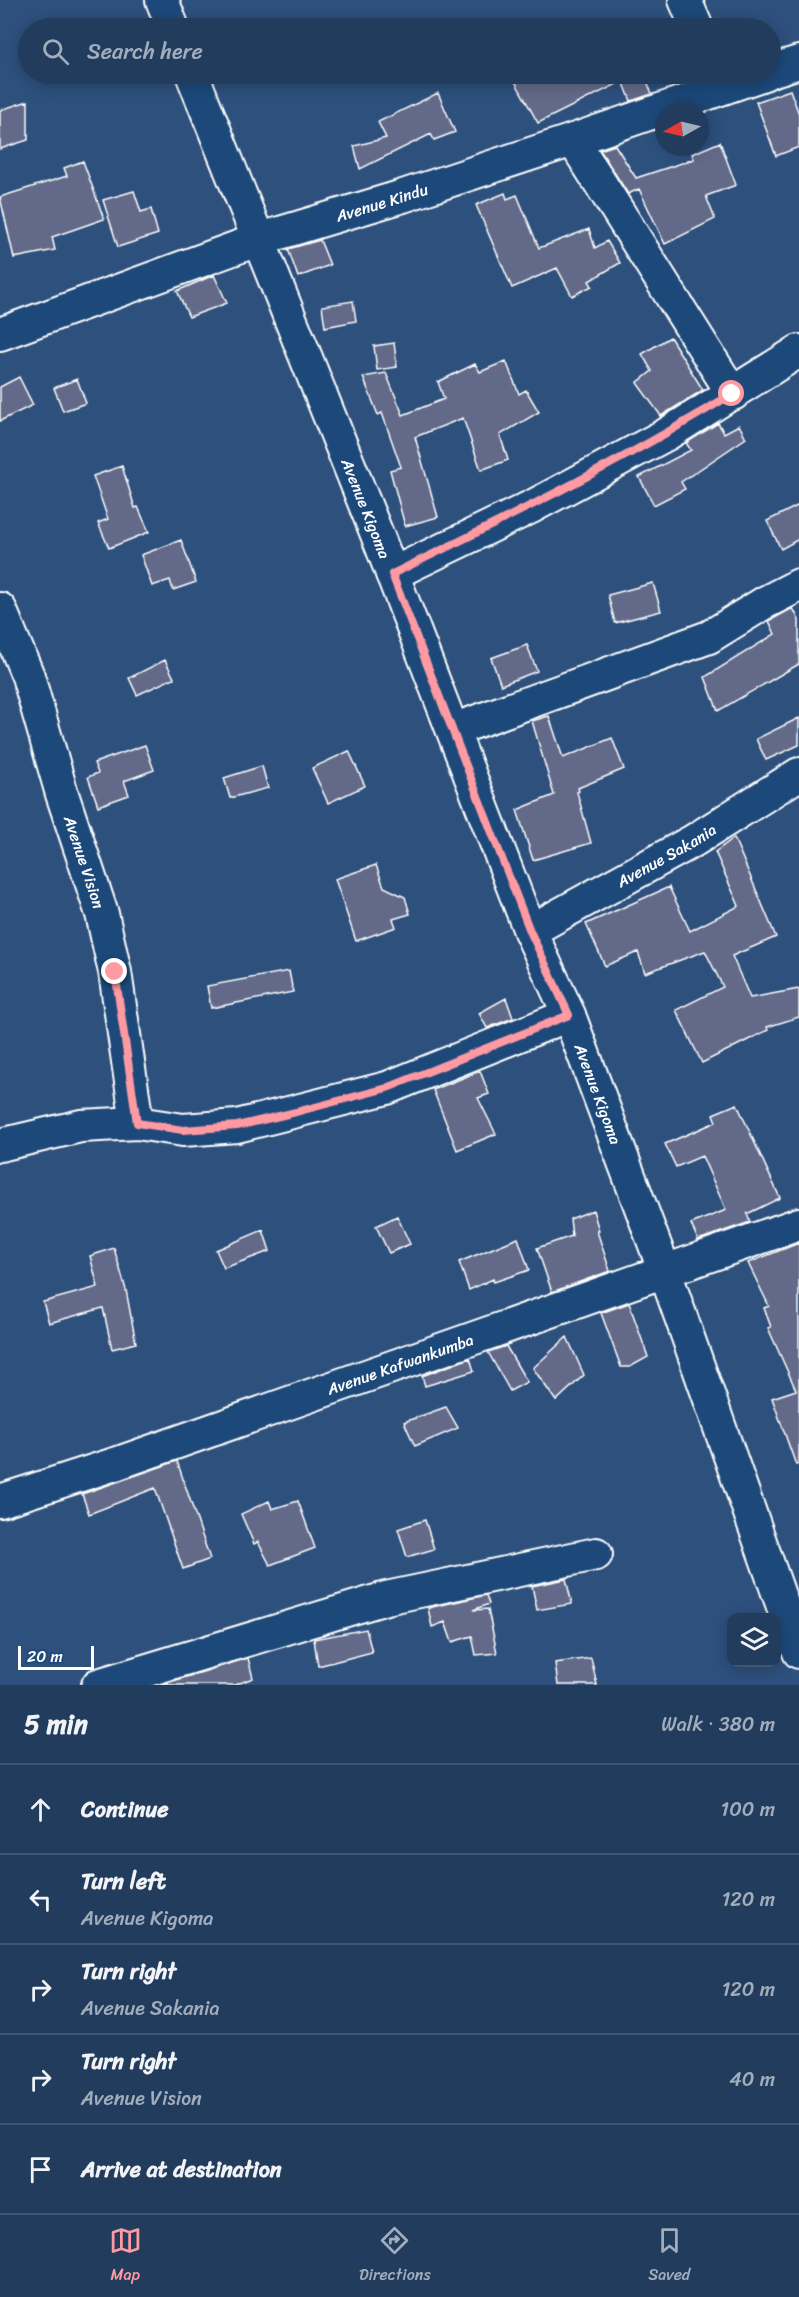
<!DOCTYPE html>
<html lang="en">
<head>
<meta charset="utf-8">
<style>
	:root { --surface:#223c5e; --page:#2e4767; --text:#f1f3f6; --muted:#a2adbc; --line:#3f5673; --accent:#ff9aa2 }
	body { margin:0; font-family:Sriracha,sans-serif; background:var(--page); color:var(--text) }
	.controls { position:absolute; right:18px; bottom:18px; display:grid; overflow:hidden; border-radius:12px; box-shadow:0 3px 15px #0003 }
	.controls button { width:54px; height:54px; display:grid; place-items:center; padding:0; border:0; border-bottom:2px solid var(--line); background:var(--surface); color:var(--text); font:30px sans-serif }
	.compass { position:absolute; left:655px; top:102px; width:54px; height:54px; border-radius:50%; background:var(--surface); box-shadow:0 3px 15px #0003; rotate:262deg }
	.scale { position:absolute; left:18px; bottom:15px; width:76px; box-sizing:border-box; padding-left:6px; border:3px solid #fff; border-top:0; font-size:16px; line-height:21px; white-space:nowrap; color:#fff; -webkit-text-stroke:4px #1f4a7a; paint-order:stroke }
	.stop { position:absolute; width:18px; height:18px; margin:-14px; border:4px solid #ff9aa2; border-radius:50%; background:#fff }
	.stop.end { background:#ff9aa2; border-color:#fff; box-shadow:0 2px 6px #0008 }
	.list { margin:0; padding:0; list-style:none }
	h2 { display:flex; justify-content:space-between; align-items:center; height:78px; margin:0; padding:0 24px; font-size:26px }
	h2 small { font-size:20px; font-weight:400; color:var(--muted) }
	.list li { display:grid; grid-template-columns:39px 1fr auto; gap:18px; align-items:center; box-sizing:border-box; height:90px; padding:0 24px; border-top:2px solid var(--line) }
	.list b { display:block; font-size:22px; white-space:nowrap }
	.list p { margin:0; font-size:20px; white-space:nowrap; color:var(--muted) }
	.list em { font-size:20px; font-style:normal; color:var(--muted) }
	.icon { flex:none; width:33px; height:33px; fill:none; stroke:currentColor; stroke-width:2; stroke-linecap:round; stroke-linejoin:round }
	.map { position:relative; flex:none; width:799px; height:1685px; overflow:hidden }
	.search { position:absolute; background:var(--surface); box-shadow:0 3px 15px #0003; left:18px; right:18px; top:18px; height:66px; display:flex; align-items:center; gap:15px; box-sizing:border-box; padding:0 21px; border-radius:33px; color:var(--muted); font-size:22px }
	.sheet { height:528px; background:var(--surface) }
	nav { display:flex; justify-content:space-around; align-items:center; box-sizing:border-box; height:84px; border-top:2px solid var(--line); background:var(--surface); font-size:16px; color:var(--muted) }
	nav a { display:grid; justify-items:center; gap:3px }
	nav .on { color:var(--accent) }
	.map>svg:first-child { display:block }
	.building { fill:#636a89; stroke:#fff; stroke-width:1.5 }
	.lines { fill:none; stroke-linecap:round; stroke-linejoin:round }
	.minor-casing { stroke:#fff; stroke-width:36 }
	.minor { stroke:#1f4a7a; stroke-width:32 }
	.route { stroke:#ff9aa2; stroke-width:8 }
	.labels { text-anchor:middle; stroke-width:4.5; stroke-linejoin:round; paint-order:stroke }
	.street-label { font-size:16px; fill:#fff; stroke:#1f4a7a }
</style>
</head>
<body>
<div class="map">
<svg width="799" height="1685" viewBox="0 0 799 1685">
	<rect width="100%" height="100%" fill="#2d507d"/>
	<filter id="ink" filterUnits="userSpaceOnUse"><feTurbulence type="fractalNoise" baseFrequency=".0167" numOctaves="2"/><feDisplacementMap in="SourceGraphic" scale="12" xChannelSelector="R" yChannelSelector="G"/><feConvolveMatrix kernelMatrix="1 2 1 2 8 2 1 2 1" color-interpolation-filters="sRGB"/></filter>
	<g filter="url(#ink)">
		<path class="building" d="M 511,74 L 644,74 L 652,94 L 631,101 L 623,81 L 538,123 Z
			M 790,90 L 799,114 L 799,147 L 776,156 L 756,102 Z
			M 438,93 L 455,132 L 434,140 L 431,134 L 360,169 L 354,146 L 386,138 L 378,122 Z
			M 28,101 L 28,140 L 0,149 L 0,110 Z
			M 720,142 L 736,185 L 706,196 L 715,219 L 665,244 L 639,189 L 628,194 L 600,150 L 615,145 L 636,178 L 694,159 L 692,154 Z
			M 83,161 L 104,219 L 52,237 L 55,250 L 14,258 L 0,197 L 67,176 L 64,168 Z
			M 134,191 L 141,212 L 151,209 L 158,234 L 118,247 L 103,200 Z
			M 505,193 L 507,199 L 517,195 L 539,248 L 589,229 L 595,248 L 607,241 L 620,263 L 589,281 L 592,286 L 572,296 L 557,268 L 512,288 L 476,205 Z
			M 320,240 L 330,265 L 298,277 L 288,249 Z
			M 214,275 L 227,303 L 189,317 L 177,291 Z
			M 353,301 L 356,321 L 325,327 L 322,306 Z
			M 670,337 L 703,390 L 661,416 L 637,383 L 652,371 L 642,354 Z
			M 394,343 L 397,367 L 377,370 L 374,346 Z
			M 506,361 L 519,394 L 526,390 L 539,412 L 500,435 L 508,460 L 481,470 L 463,418 L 415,437 L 438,517 L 405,526 L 390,470 L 401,467 L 382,413 L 378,415 L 363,377 L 386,373 L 403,415 L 444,399 L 438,382 L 475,364 L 480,372 Z
			M 19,377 L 33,405 L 0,421 L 0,387 Z
			M 77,379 L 86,403 L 63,411 L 54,388 Z
			M 718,423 L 724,433 L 739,425 L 746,438 L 681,482 L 685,489 L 654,505 L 639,477 L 691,450 L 686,443 Z
			M 122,466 L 135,508 L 138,507 L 149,532 L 109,548 L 98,523 L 108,519 L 93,476 Z
			M 799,505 L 799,539 L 781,549 L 767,521 Z
			M 181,540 L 196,582 L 173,590 L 170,580 L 152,586 L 141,555 Z
			M 653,583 L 661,611 L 615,623 L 608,595 Z
			M 793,608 L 799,620 L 799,664 L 718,711 L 705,677 L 775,634 L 769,621 Z
			M 527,645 L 537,671 L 501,685 L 491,658 Z
			M 165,660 L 174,678 L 137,695 L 129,678 Z
			M 549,716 L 563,758 L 612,738 L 624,769 L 578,788 L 579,791 L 577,792 L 591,843 L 533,860 L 517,810 L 554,795 L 532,721 Z
			M 799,718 L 799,745 L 766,760 L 756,739 Z
			M 145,745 L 154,770 L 124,781 L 129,795 L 98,806 L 88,777 L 98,773 L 94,763 Z
			M 349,751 L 365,786 L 328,803 L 312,768 Z
			M 262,766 L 268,788 L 230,798 L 224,778 Z
			M 734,838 L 776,937 L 732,956 L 750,998 L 799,989 L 799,1017 L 767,1027 L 768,1030 L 702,1063 L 676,1010 L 723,987 L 705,951 L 645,973 L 638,952 L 605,966 L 586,924 L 669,887 L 690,931 L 739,906 L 715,852 Z
			M 376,865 L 384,887 L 405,897 L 410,914 L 393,919 L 396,927 L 356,941 L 335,879 Z
			M 289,971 L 293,992 L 211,1008 L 207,986 Z
			M 506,998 L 513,1018 L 487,1028 L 479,1013 Z
			M 480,1071 L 489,1094 L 478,1098 L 496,1134 L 457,1150 L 433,1090 Z
			M 737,1104 L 780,1198 L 747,1214 L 750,1222 L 698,1240 L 691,1224 L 726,1210 L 702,1156 L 676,1167 L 665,1144 L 716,1122 L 713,1114 Z
			M 593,1210 L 599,1231 L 597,1231 L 610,1271 L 552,1292 L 537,1248 L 572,1236 L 570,1219 Z
			M 397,1216 L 410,1244 L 389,1253 L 376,1226 Z
			M 263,1230 L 270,1251 L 224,1268 L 216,1250 Z
			M 518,1238 L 529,1270 L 494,1282 L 493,1279 L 469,1290 L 459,1262 Z
			M 799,1243 L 799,1464 L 796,1465 L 772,1398 L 796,1390 L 768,1328 L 771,1327 L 764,1308 L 769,1306 L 748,1263 Z
			M 114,1248 L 126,1290 L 136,1343 L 112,1349 L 103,1308 L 49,1323 L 43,1302 L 98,1287 L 90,1256 Z
			M 629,1303 L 648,1357 L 630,1367 L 621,1367 L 601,1313 Z
			M 567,1337 L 584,1375 L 556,1401 L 533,1368 Z
			M 506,1346 L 527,1382 L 510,1391 L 488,1352 Z
			M 470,1358 L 474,1371 L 425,1386 L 422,1376 Z
			M 446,1407 L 458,1428 L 415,1446 L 404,1422 Z
			M 177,1461 L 210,1559 L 183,1569 L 155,1488 L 89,1514 L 82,1494 Z
			M 269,1501 L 272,1509 L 298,1501 L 315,1548 L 270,1565 L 258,1542 L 254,1544 L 241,1514 Z
			M 425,1520 L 434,1549 L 407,1557 L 398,1529 Z
			M 566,1579 L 572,1604 L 537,1610 L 532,1586 Z
			M 486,1595 L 489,1604 L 473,1610 L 488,1609 L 497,1653 L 476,1655 L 472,1636 L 452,1642 L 445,1622 L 432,1627 L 428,1608 Z
			M 366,1629 L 372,1652 L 318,1666 L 314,1639 Z
			M 248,1658 L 253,1678 L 235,1685 L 160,1685 Z
			M 591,1658 L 597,1685 L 558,1685 L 555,1663 Z"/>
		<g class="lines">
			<defs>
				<g id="minor">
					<path d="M 162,0 L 173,28"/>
					<path d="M 685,0 L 697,28"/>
					<path d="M 770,71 L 799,62"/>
					<path id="s1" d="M 192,74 L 380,542 L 530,931 L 569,1015 L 665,1272 L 799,1652"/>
					<path d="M 573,140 L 733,394"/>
					<path id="s2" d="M 0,334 L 260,239 L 403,196 L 573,140 L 764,74"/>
					<path d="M 392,574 L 533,506 L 667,434 L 799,351"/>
					<path id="s3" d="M 0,609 L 28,676 L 62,794 L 102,914 L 115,972 L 137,1123"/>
					<path d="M 453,730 L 709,637 L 764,603 L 799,585"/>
					<path id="s4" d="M 530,931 L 693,841 L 799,774"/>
					<path d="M 0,1145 L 81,1126 L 137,1123 L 183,1130 L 237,1126 L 387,1088 L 569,1015"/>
					<path id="s5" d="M 0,1501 L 118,1463 L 799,1224"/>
					<path d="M 98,1685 L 386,1598 L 596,1554"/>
				</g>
			</defs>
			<use href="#minor" class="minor-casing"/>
			<use href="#minor" class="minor"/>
		</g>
	</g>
	<g class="lines" filter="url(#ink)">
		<path class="route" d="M 115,972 L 137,1123 L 183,1130 L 237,1126 L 296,1112 L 387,1088 L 569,1015 L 530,931 L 392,574 C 508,518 623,461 732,394"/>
	</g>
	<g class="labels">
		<g class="street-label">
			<text dy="6" stroke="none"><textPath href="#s2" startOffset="404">Avenue Kindu</textPath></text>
			<text dy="6" stroke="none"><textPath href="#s1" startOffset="468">Avenue Kigoma</textPath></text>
			<text dy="6" stroke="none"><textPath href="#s4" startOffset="156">Avenue Sakania</textPath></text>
			<text dy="6" stroke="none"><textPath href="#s3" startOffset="267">Avenue Vision</textPath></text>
			<text dy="6" stroke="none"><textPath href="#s1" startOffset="1098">Avenue Kigoma</textPath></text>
			<text dy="6" stroke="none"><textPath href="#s5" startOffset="423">Avenue Kafwankumba</textPath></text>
		</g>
	</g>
</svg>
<div class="controls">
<button><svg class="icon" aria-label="layers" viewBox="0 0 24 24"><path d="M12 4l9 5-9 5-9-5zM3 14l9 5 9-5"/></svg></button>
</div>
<svg class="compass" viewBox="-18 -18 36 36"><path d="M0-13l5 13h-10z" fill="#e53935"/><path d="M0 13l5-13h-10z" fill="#a2adbc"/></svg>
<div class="scale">20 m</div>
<div class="stop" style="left:732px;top:394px"></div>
<div class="stop end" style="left:115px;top:972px"></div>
<div class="search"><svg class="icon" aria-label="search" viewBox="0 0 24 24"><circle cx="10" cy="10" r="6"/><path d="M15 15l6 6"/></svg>Search here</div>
</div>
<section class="sheet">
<h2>5 min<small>Walk · 380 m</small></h2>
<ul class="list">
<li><svg class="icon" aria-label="ahead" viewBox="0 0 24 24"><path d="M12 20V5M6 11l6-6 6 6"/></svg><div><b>Continue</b></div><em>100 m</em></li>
<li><svg class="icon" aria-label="left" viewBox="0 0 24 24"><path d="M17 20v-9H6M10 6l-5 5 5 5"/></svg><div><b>Turn left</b><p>Avenue Kigoma</p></div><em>120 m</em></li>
<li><svg class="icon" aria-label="right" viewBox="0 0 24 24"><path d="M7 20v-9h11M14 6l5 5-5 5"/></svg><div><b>Turn right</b><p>Avenue Sakania</p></div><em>120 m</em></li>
<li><svg class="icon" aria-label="right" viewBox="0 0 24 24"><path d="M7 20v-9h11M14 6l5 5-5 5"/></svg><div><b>Turn right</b><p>Avenue Vision</p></div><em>40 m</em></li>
<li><svg class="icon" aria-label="arrive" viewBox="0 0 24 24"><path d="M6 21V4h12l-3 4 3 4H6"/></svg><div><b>Arrive at destination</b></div></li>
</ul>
</section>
<nav>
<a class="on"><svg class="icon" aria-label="map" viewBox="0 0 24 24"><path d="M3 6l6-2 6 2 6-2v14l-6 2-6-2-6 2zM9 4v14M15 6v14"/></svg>Map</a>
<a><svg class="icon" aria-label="directions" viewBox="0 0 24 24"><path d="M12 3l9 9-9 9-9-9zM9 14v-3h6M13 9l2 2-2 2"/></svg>Directions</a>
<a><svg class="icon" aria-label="saved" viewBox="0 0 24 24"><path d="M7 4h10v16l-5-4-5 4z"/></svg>Saved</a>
</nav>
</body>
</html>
